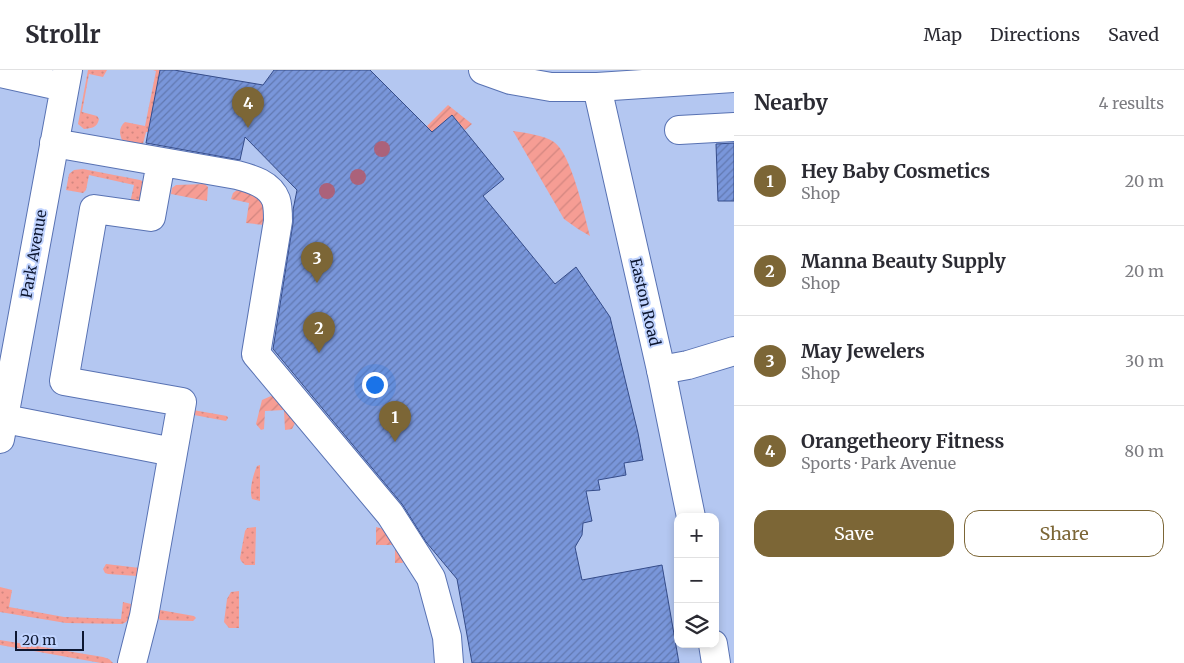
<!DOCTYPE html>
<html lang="en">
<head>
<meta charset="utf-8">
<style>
	:root { --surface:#fff; --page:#f2f2f3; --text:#2b2b33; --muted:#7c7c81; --line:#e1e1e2; --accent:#7c6636 }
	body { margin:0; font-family:Merriweather,serif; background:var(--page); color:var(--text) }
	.controls { position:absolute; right:15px; bottom:15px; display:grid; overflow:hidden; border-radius:10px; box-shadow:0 2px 8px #0003 }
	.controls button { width:45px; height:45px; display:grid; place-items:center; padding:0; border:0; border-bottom:1px solid var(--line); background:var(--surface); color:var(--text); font:25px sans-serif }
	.scale { position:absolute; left:15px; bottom:12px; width:69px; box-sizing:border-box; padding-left:5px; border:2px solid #0d1731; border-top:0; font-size:14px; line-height:18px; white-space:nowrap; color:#0d1731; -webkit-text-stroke:4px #c1d4ff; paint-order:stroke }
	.you { position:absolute; left:374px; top:314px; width:18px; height:18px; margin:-12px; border:4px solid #fff; border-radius:50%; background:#1a73e8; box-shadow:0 0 0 8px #1a73e833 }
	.badge { display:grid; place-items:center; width:32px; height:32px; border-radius:50%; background:var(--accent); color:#fff; font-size:16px; font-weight:700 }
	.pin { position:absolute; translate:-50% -41px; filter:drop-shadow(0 1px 2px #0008) }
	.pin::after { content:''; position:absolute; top:26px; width:18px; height:15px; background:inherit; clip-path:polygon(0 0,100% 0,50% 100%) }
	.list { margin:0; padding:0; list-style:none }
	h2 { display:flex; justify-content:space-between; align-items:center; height:65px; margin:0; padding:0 20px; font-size:21px }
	h2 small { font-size:16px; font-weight:400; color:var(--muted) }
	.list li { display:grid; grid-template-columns:32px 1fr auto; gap:15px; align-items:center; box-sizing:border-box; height:90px; padding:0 20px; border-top:1px solid var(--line) }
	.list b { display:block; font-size:19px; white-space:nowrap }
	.list p { margin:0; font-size:16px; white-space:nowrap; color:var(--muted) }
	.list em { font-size:16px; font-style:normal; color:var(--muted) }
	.actions { display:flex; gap:10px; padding:15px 20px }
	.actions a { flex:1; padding:11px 0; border:1px solid var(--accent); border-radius:15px; text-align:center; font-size:18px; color:var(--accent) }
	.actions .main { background:var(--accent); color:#fff }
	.icon { flex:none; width:28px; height:28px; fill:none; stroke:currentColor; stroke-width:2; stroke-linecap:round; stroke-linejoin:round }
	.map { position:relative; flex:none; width:734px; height:593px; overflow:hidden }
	header { display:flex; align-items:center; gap:30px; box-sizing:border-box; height:70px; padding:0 25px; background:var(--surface); border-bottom:1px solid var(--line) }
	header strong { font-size:24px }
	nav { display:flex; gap:28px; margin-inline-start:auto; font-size:18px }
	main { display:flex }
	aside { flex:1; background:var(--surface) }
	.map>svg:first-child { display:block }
	.grass { fill:url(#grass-dots) }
	.garden { fill:url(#garden-furrows) }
	.building { fill:url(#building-hatch); stroke:#354c8a }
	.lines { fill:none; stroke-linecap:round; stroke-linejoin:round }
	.minor-casing { stroke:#5872b3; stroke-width:30 }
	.major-casing { stroke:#5872b3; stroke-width:30 }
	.highway-casing { stroke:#5872b3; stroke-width:30 }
	.minor { stroke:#fff; stroke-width:28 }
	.major { stroke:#fff; stroke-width:28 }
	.highway { stroke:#fff; stroke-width:28 }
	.tree { fill:#ab627a }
	.labels { text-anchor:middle; stroke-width:4; stroke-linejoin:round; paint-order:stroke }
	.street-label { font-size:15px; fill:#0d1731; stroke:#c1d4ff }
</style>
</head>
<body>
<header>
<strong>Strollr</strong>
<nav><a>Map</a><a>Directions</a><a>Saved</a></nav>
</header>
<main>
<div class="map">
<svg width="734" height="593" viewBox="0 0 734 593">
	<defs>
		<pattern id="grass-dots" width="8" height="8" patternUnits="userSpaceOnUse" patternTransform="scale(1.25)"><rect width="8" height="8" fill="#f69d94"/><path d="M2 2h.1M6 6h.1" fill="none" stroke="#d28680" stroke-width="1.8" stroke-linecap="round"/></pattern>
		<pattern id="garden-furrows" width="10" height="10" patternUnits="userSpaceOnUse" patternTransform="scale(1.25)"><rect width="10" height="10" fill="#f69d94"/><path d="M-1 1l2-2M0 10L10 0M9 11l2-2" fill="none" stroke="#d28680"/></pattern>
		<pattern id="building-hatch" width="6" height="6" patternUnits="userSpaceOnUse" patternTransform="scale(1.25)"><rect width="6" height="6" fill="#7996da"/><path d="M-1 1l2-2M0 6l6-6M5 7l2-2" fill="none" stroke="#6279b1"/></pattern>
	</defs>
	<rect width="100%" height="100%" fill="#b4c7f1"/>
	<path class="grass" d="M 88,0 L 107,0 L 103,7 L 89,4 L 82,42 L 97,46 L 99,49 C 97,58 92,58 84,59 L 78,54 Z
		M 153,0 L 160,0 L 148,62 L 146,62 L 143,74 L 122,70 C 119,63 119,57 125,52 L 145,56 L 156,1 Z
		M 83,99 L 140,110 L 148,114 L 147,132 L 130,133 L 134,115 L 89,105 L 86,120 L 83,123 L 66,120 L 69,104 L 74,100 Z
		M 193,340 L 227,346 L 228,348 L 226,351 L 194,345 L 192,343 Z
		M 260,395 L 260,431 L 252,429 C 249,420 253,405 257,396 Z
		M 256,457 L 255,495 L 245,495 L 241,491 L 240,488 L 245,461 L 247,458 Z
		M 106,494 L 140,498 L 140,504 L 137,506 L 108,504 L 105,503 L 103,499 Z
		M 0,517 L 12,520 L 9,537 L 64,547 L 121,549 L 123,532 L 131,534 C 133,543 131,550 122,554 L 66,553 L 0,542 Z
		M 239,521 L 239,558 L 229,558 L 224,552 L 227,529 L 231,522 Z
		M 160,540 L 194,546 L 196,548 L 193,551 L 160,550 L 158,547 Z
		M 0,570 L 103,587 L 109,589 L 113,593 L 101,593 L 0,575 Z"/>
	<path class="garden" d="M 448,35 L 472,54 L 465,60 L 452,45 L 432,62 L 427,56 Z
		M 513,61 C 526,63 543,65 554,72 C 572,85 584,144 590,166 L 578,159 L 564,149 Z
		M 205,114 L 208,117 L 207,131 L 171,124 L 172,118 L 176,115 Z
		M 237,120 C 262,124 265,131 264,155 L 246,153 L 249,133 L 231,129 L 233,123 Z
		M 271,326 L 276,327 L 295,353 L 292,359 L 285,360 L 284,340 L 265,341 L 264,359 L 261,360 L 256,354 L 262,330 Z
		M 376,457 L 384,459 L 405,486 L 405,491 L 402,493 L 395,493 L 395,475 L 376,475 Z"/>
	<path class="building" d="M 160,0 L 174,0 L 263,15 L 274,0 L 370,0 L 432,62 L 452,45 L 504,109 L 483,126 L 555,214 L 576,197 L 610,247 L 638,363 L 643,390 L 624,393 L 626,405 L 598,410 L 600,420 L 586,421 L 592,451 L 583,453 L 582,465 L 575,477 L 582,510 L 662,495 L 679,593 L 472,593 L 457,509 L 426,472 L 402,434 L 273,279 L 293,153 L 293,140 L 297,120 L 245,67 L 240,90 L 146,73 Z
		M 734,73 L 734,131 L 718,131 L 716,74 Z"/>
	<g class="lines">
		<defs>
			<path id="minor" d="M 0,3 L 64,17
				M 679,60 L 734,57
				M 54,73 L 237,105 C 252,109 270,114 276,130 C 278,136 278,144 278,151 L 256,284 L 390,444 L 431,508 L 447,567 L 449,593
				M 661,300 L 688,295 L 734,281
				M 0,348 L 173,382
				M 0,369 L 68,0
				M 132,593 L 144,546 L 182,332 L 64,311 L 94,139 L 151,147 L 161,92"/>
			<path id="major" d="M 597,17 L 661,300 L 691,447
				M 713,574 L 716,593"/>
			<path id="highway" d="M 483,0 L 511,10 L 551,17 L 597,17 L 734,8"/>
		</defs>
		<use href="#minor" class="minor-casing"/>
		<use href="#major" class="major-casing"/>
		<use href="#highway" class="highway-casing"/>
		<use href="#minor" class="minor"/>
		<use href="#major" class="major"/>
		<use href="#highway" class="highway"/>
	</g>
	<g class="tree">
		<circle cx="382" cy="79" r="8"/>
		<circle cx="358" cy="107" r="8"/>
		<circle cx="327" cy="121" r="8"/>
	</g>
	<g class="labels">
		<g class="street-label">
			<text transform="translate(34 184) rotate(-80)" y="5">Park Avenue</text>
			<text transform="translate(645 232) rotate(77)" y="5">Easton Road</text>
		</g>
	</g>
</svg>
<div class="controls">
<button>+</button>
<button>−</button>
<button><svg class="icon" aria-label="layers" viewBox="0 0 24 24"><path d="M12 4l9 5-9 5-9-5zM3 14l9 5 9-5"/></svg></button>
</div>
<div class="scale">20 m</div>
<div class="you"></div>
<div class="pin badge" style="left:395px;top:372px">1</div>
<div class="pin badge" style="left:319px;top:283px">2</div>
<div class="pin badge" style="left:317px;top:213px">3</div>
<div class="pin badge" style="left:248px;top:58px">4</div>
</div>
<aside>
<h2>Nearby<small>4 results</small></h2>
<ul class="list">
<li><span class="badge">1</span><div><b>Hey Baby Cosmetics</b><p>Shop</p></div><em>20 m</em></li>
<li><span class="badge">2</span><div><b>Manna Beauty Supply</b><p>Shop</p></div><em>20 m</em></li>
<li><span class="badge">3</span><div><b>May Jewelers</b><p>Shop</p></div><em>30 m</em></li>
<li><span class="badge">4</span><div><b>Orangetheory Fitness</b><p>Sports · Park Avenue</p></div><em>80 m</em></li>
</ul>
<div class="actions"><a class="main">Save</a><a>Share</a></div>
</aside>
</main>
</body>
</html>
